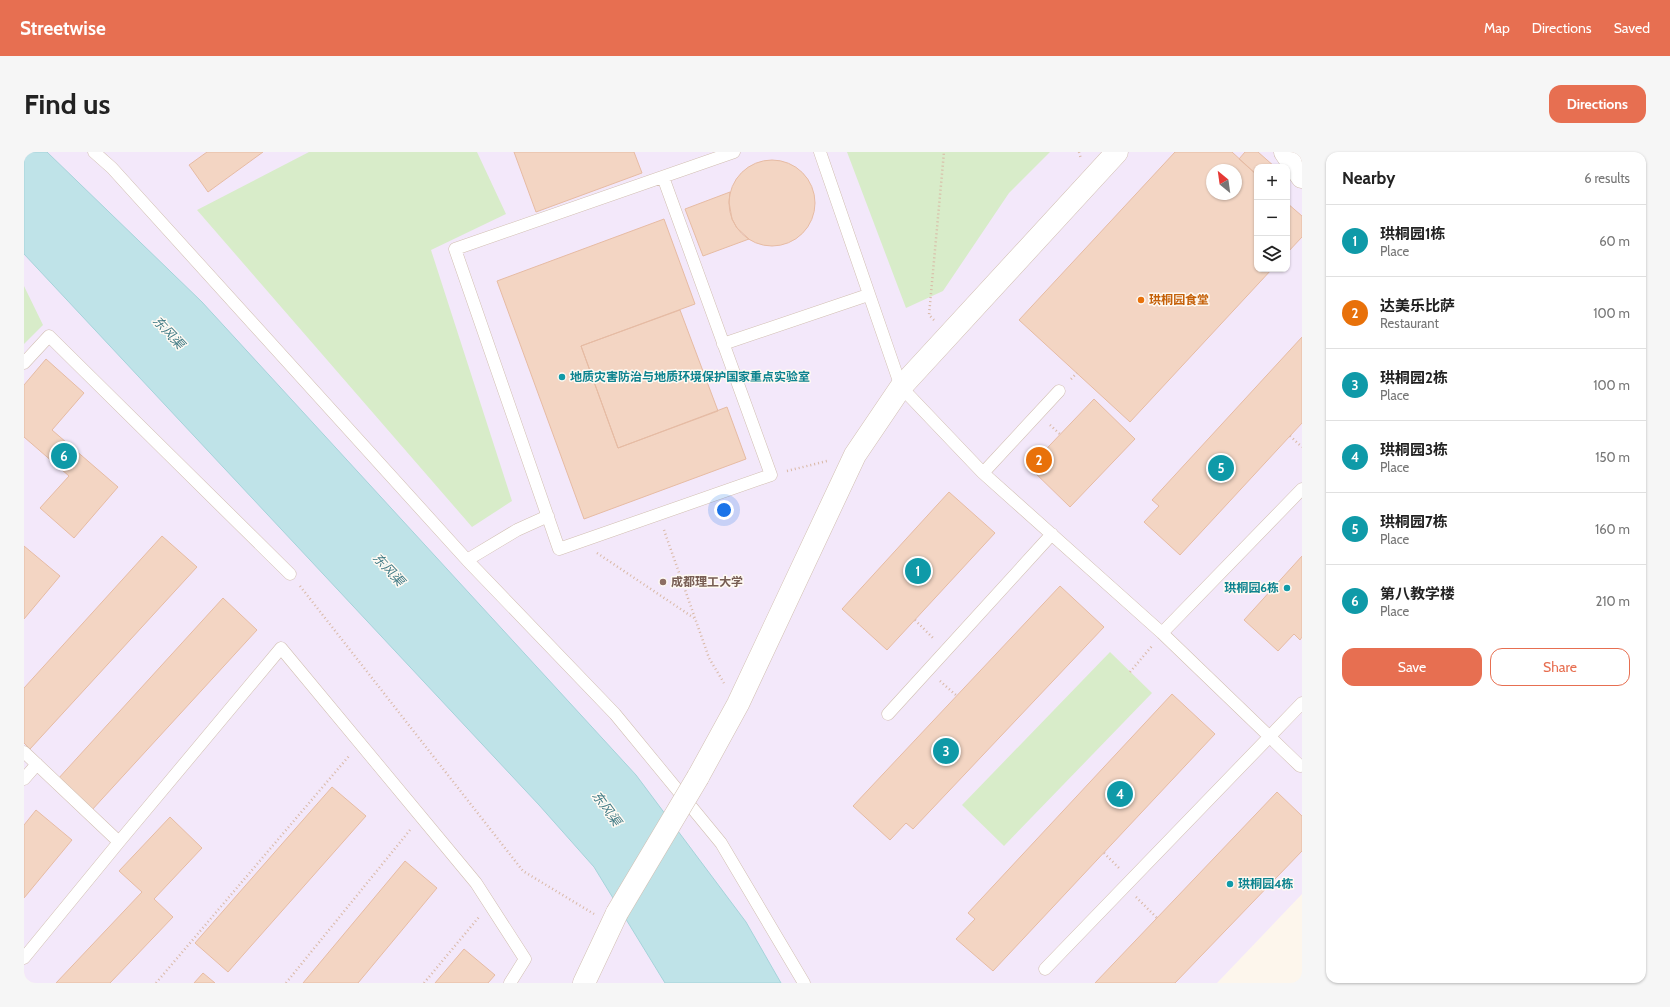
<!DOCTYPE html>
<html lang="en">
<head>
<meta charset="utf-8">
<style>
	:root { --surface:#fff; --page:#f6f6f6; --text:#222; --muted:#767676; --line:#e0e0e0; --accent:#e76f51 }
	body { margin:0; font-family:Cabin,"Noto Sans SC",sans-serif; background:var(--page); color:var(--text) }
	.controls { position:absolute; right:12px; top:12px; display:grid; overflow:hidden; border-radius:8px; box-shadow:0 1px 3px #0004 }
	.controls button { width:36px; height:36px; display:grid; place-items:center; padding:0; border:0; border-bottom:1px solid var(--line); background:var(--surface); color:var(--text); font:20px sans-serif }
	.compass { position:absolute; left:1182px; top:12px; width:36px; height:36px; border-radius:50%; background:var(--surface); box-shadow:0 1px 3px #0004; rotate:331deg }
	.you { position:absolute; left:700px; top:358px; width:14px; height:14px; margin:-10px; border:3px solid #fff; border-radius:50%; background:#1a73e8; box-shadow:0 0 0 6px #1a73e833 }
	.badge { display:grid; place-items:center; width:26px; height:26px; border-radius:50%; background:var(--accent); color:#fff; font-size:13px; font-weight:700 }
	.pin { position:absolute; translate:-50% -50%; border:2px solid #fff; box-shadow:0 1px 4px #0006 }
	.list { margin:0; padding:0; list-style:none }
	h2 { display:flex; justify-content:space-between; align-items:center; height:52px; margin:0; padding:0 16px; font-size:17px }
	h2 small { font-size:13px; font-weight:400; color:var(--muted) }
	.list li { display:grid; grid-template-columns:26px 1fr auto; gap:12px; align-items:center; box-sizing:border-box; height:72px; padding:0 16px; border-top:1px solid var(--line) }
	.list b { display:block; font-size:15px; white-space:nowrap }
	.list p { margin:0; font-size:13px; white-space:nowrap; color:var(--muted) }
	.list em { font-size:13px; font-style:normal; color:var(--muted) }
	.actions { display:flex; gap:8px; padding:12px 16px }
	.actions a { flex:1; padding:9px 0; border:1px solid var(--accent); border-radius:12px; text-align:center; font-size:14px; color:var(--accent) }
	.actions .main { background:var(--accent); color:#fff }
	.icon { flex:none; width:22px; height:22px; fill:none; stroke:currentColor; stroke-width:2; stroke-linecap:round; stroke-linejoin:round }
	.map { position:relative; flex:none; width:1278px; height:831px; overflow:hidden; border-radius:12px }
	header { display:flex; align-items:center; gap:24px; box-sizing:border-box; height:56px; padding:0 20px; background:var(--accent); color:#fff }
	header strong { font-size:19px }
	nav { display:flex; gap:22px; margin-inline-start:auto; font-size:14px }
	.intro { display:flex; align-items:center; justify-content:space-between; box-sizing:border-box; height:96px; padding:0 24px }
	h1 { margin:0; font-size:28px }
	.button { padding:10px 18px; border-radius:12px; background:var(--accent); color:#fff; font-size:14px; font-weight:700 }
	main { display:flex; gap:24px; padding:0 24px }
	aside { flex:1; background:var(--surface); border-radius:12px; box-shadow:0 1px 3px #0004 }
	.map>svg:first-child { display:block }
	.education { fill:#f3e8fa; fill-rule:evenodd }
	.green { fill:#d8ecc9 }
	.water { fill:#bfe3e8; stroke:#a5d3da }
	.building { fill:#f3d5c3; stroke:#e6bba3; fill-rule:evenodd }
	.lines { fill:none; stroke-linecap:round; stroke-linejoin:round }
	.service-casing { stroke:#d1beb0; stroke-width:13 }
	.minor-casing { stroke:#d1beb0; stroke-width:23 }
	.path { stroke:#d9b8a5; stroke-width:2.5; stroke-dasharray:1 3; stroke-linecap:butt }
	.service { stroke:#fff; stroke-width:12 }
	.minor { stroke:#fff; stroke-width:22 }
	.minor-bridge-casing { stroke:#d1beb0; stroke-width:23; stroke-linecap:butt }
	.minor-bridge { stroke:#fff; stroke-width:22 }
	.food-dot { fill:#e8710a; stroke:#fffaf3; stroke-width:1.5 }
	.culture-dot { fill:#0f9aa8; stroke:#fffaf3; stroke-width:1.5 }
	.education-dot { fill:#8d6e63; stroke:#fffaf3; stroke-width:1.5 }
	.labels { text-anchor:middle; stroke-width:3; stroke-linejoin:round; paint-order:stroke }
	.food-label { font-size:12px; font-weight:bold; fill:#c56008; stroke:#fffaf3; text-anchor:start }
	.culture-label { font-size:12px; font-weight:bold; fill:#0d838f; stroke:#fffaf3; text-anchor:start }
	.education-label { font-size:12px; font-weight:bold; fill:#785e54; stroke:#fffaf3; text-anchor:start }
	.water-label { font-size:13px; font-style:italic; fill:#437c86; stroke:#fffaf3 }
</style>
</head>
<body>
<header>
<strong>Streetwise</strong>
<nav><a>Map</a><a>Directions</a><a>Saved</a></nav>
</header>
<div class="intro"><h1>Find us</h1><a class="button">Directions</a></div>
<main>
<div class="map">
<svg width="1278" height="831" viewBox="0 0 1278 831">
	<rect width="100%" height="100%" fill="#fdf6ec"/>
	<path class="education" d="M 0,0 L 1278,0 L 1278,742 L 1193,831 L 0,831 ZM 1233,15 L 1263,15 L 1263,117 L 1233,117 ZM 1188,18 L 1212,18 L 1212,42 L 1188,42 Z"/>
	<path class="green" d="M 285,0 L 453,0 L 482,62 L 407,98 L 488,349 L 448,375 L 173,58 Z
		M 823,0 L 1026,0 L 985,41 L 919,139 L 882,156 Z
		M 0,134 L 19,173 L 0,192 Z
		M 1086,500 L 1128,541 L 980,694 L 938,653 Z"/>
	<path class="water" d="M 0,0 L 23,0 L 178,150 L 612,623 L 722,770 L 757,831 L 641,831 L 570,715 L 515,653 L 0,102 Z"/>
	<path class="building" d="M 183,0 L 239,0 L 184,40 L 165,13 Z
		M 490,0 L 610,0 L 618,21 L 512,60 Z
		M 1151,0 L 1208,0 L 1233,23 L 1233,117 L 1248,117 L 1106,270 L 995,168 ZM 1188,18 L 1212,18 L 1212,42 L 1188,42 Z
		M 1221,0 L 1234,0 L 1251,15 L 1233,15 L 1233,23 L 1215,7 Z
		M705 51a43 43 0 1 1 86 0a43 43 0 1 1-86 0Z
		M 706,40 L 705,50 L 708,67 L 713,76 L 725,87 L 679,104 L 661,57 Z
		M 1263,51 L 1278,64 L 1278,85 L 1263,101 Z
		M 640,67 L 671,152 L 557,194 L 594,296 L 703,255 L 722,307 L 560,367 L 473,129 Z
		M 656,158 L 694,259 L 594,296 L 557,194 Z
		M 1278,185 L 1278,271 L 1156,403 L 1120,370 L 1135,354 L 1128,348 Z
		M 22,207 L 60,241 L 28,278 L 94,335 L 50,386 L 16,356 L 45,324 L 0,285 L 0,233 Z
		M 1070,247 L 1111,287 L 1046,355 L 1005,315 Z
		M 925,340 L 971,381 L 863,498 L 818,457 Z
		M 138,384 L 173,415 L 6,597 L 0,591 L 0,536 Z
		M 0,394 L 36,424 L 0,467 Z
		M 1278,404 L 1278,485 L 1276,488 L 1270,482 L 1254,499 L 1220,468 Z
		M 1036,434 L 1080,475 L 889,677 L 882,671 L 866,688 L 829,654 Z
		M 199,446 L 233,478 L 67,659 L 33,628 Z
		M 1148,542 L 1191,582 L 969,819 L 932,787 L 951,767 L 944,761 Z
		M 308,635 L 342,664 L 204,820 L 171,791 Z
		M 1253,640 L 1278,664 L 1278,699 L 1151,831 L 1071,831 Z
		M 12,658 L 48,688 L 0,746 L 0,673 Z
		M 146,665 L 178,696 L 130,747 L 149,765 L 86,831 L 32,831 L 118,740 L 95,719 Z
		M 381,709 L 413,736 L 334,831 L 279,831 Z
		M 440,797 L 471,823 L 464,831 L 411,831 Z
		M 179,821 L 191,831 L 170,831 Z"/>
	<g class="lines">
		<defs>
			<path id="service" d="M 70,0 L 88,16 L 443,408 L 591,562 L 697,691 L 780,831
				M 796,0 L 877,235 L 959,321 L 1138,481 L 1276,614
				M 639,25 L 747,323 L 535,397 L 431,97 L 710,0
				M 699,192 L 844,143
				M 0,211 L 25,184 L 266,422
				M 959,321 L 1035,239
				M 443,408 L 493,378 L 524,364
				M 1138,481 L 1278,337
				M 864,562 L 1028,382
				M 0,600 L 95,690
				M 0,627 L 13,612
				M 0,806 L 95,690 L 257,496 L 452,731 L 501,807 L 486,831
				M 1021,817 L 1278,551"/>
			<path id="minor" d="M 1261,0 L 1278,25
				M 674,625 L 714,552 L 831,303 L 877,235 L 1093,0
				M 560,831 L 593,761"/>
		</defs>
		<use href="#service" class="service-casing"/>
		<use href="#minor" class="minor-casing"/>
		<path class="path" d="M 1055,0 L 1057,7
			M 910,168 L 905,163 L 920,0
			M 1047,227 L 1053,221
			M 1026,273 L 1037,283
			M 1266,284 L 1278,295
			M 763,319 L 803,309
			M 640,378 L 685,506 L 700,531
			M 573,401 L 670,466
			M 276,434 L 499,719 L 570,762
			M 891,468 L 910,487
			M 1106,520 L 1128,494
			M 916,529 L 933,544
			M 1080,701 L 1095,716
			M 1112,745 L 1133,766
			M 132,831 L 325,604
			M 262,831 L 386,678
			M 400,831 L 455,765"/>
		<use href="#service" class="service"/>
		<use href="#minor" class="minor"/>
		<defs>
			<path id="minor-bridge" d="M 593,761 L 674,625"/>
		</defs>
		<use href="#minor-bridge" class="minor-bridge-casing"/>
		<use href="#minor-bridge" class="minor-bridge"/>
	</g>
	<circle class="food-dot" cx="1117" cy="148" r="4"/>
	<g class="culture-dot">
		<circle cx="538" cy="225" r="4"/>
		<circle cx="1263" cy="436" r="4"/>
		<circle cx="1206" cy="732" r="4"/>
	</g>
	<circle class="education-dot" cx="639" cy="430" r="4"/>
	<g class="labels">
		<g class="food-label">
			<text x="1125" y="152">珙桐园食堂</text>
		</g>
		<g class="culture-label">
			<text x="546" y="229">地质灾害防治与地质环境保护国家重点实验室</text>
			<text x="1255" y="440" text-anchor="end">珙桐园6栋</text>
			<text x="1214" y="736">珙桐园4栋</text>
		</g>
		<g class="education-label">
			<text x="647" y="434">成都理工大学</text>
		</g>
		<g class="water-label">
			<text transform="translate(145 180) rotate(47)" y="5">东风渠</text>
			<text transform="translate(365 417) rotate(47)" y="5">东风渠</text>
			<text transform="translate(583 656) rotate(54)" y="5">东风渠</text>
		</g>
	</g>
</svg>
<div class="controls">
<button>+</button>
<button>−</button>
<button><svg class="icon" aria-label="layers" viewBox="0 0 24 24"><path d="M12 4l9 5-9 5-9-5zM3 14l9 5 9-5"/></svg></button>
</div>
<svg class="compass" viewBox="-18 -18 36 36"><path d="M0-13l5 13h-10z" fill="#e53935"/><path d="M0 13l5-13h-10z" fill="#767676"/></svg>
<div class="you"></div>
<div class="pin badge" style="left:894px;top:419px;background:#0f9aa8">1</div>
<div class="pin badge" style="left:1015px;top:308px;background:#e8710a">2</div>
<div class="pin badge" style="left:922px;top:599px;background:#0f9aa8">3</div>
<div class="pin badge" style="left:1096px;top:642px;background:#0f9aa8">4</div>
<div class="pin badge" style="left:1197px;top:316px;background:#0f9aa8">5</div>
<div class="pin badge" style="left:40px;top:304px;background:#0f9aa8">6</div>
</div>
<aside>
<h2>Nearby<small>6 results</small></h2>
<ul class="list">
<li><span class="badge" style="background:#0f9aa8">1</span><div><b>珙桐园1栋</b><p>Place</p></div><em>60 m</em></li>
<li><span class="badge" style="background:#e8710a">2</span><div><b>达美乐比萨</b><p>Restaurant</p></div><em>100 m</em></li>
<li><span class="badge" style="background:#0f9aa8">3</span><div><b>珙桐园2栋</b><p>Place</p></div><em>100 m</em></li>
<li><span class="badge" style="background:#0f9aa8">4</span><div><b>珙桐园3栋</b><p>Place</p></div><em>150 m</em></li>
<li><span class="badge" style="background:#0f9aa8">5</span><div><b>珙桐园7栋</b><p>Place</p></div><em>160 m</em></li>
<li><span class="badge" style="background:#0f9aa8">6</span><div><b>第八教学楼</b><p>Place</p></div><em>210 m</em></li>
</ul>
<div class="actions"><a class="main">Save</a><a>Share</a></div>
</aside>
</main>
</body>
</html>
